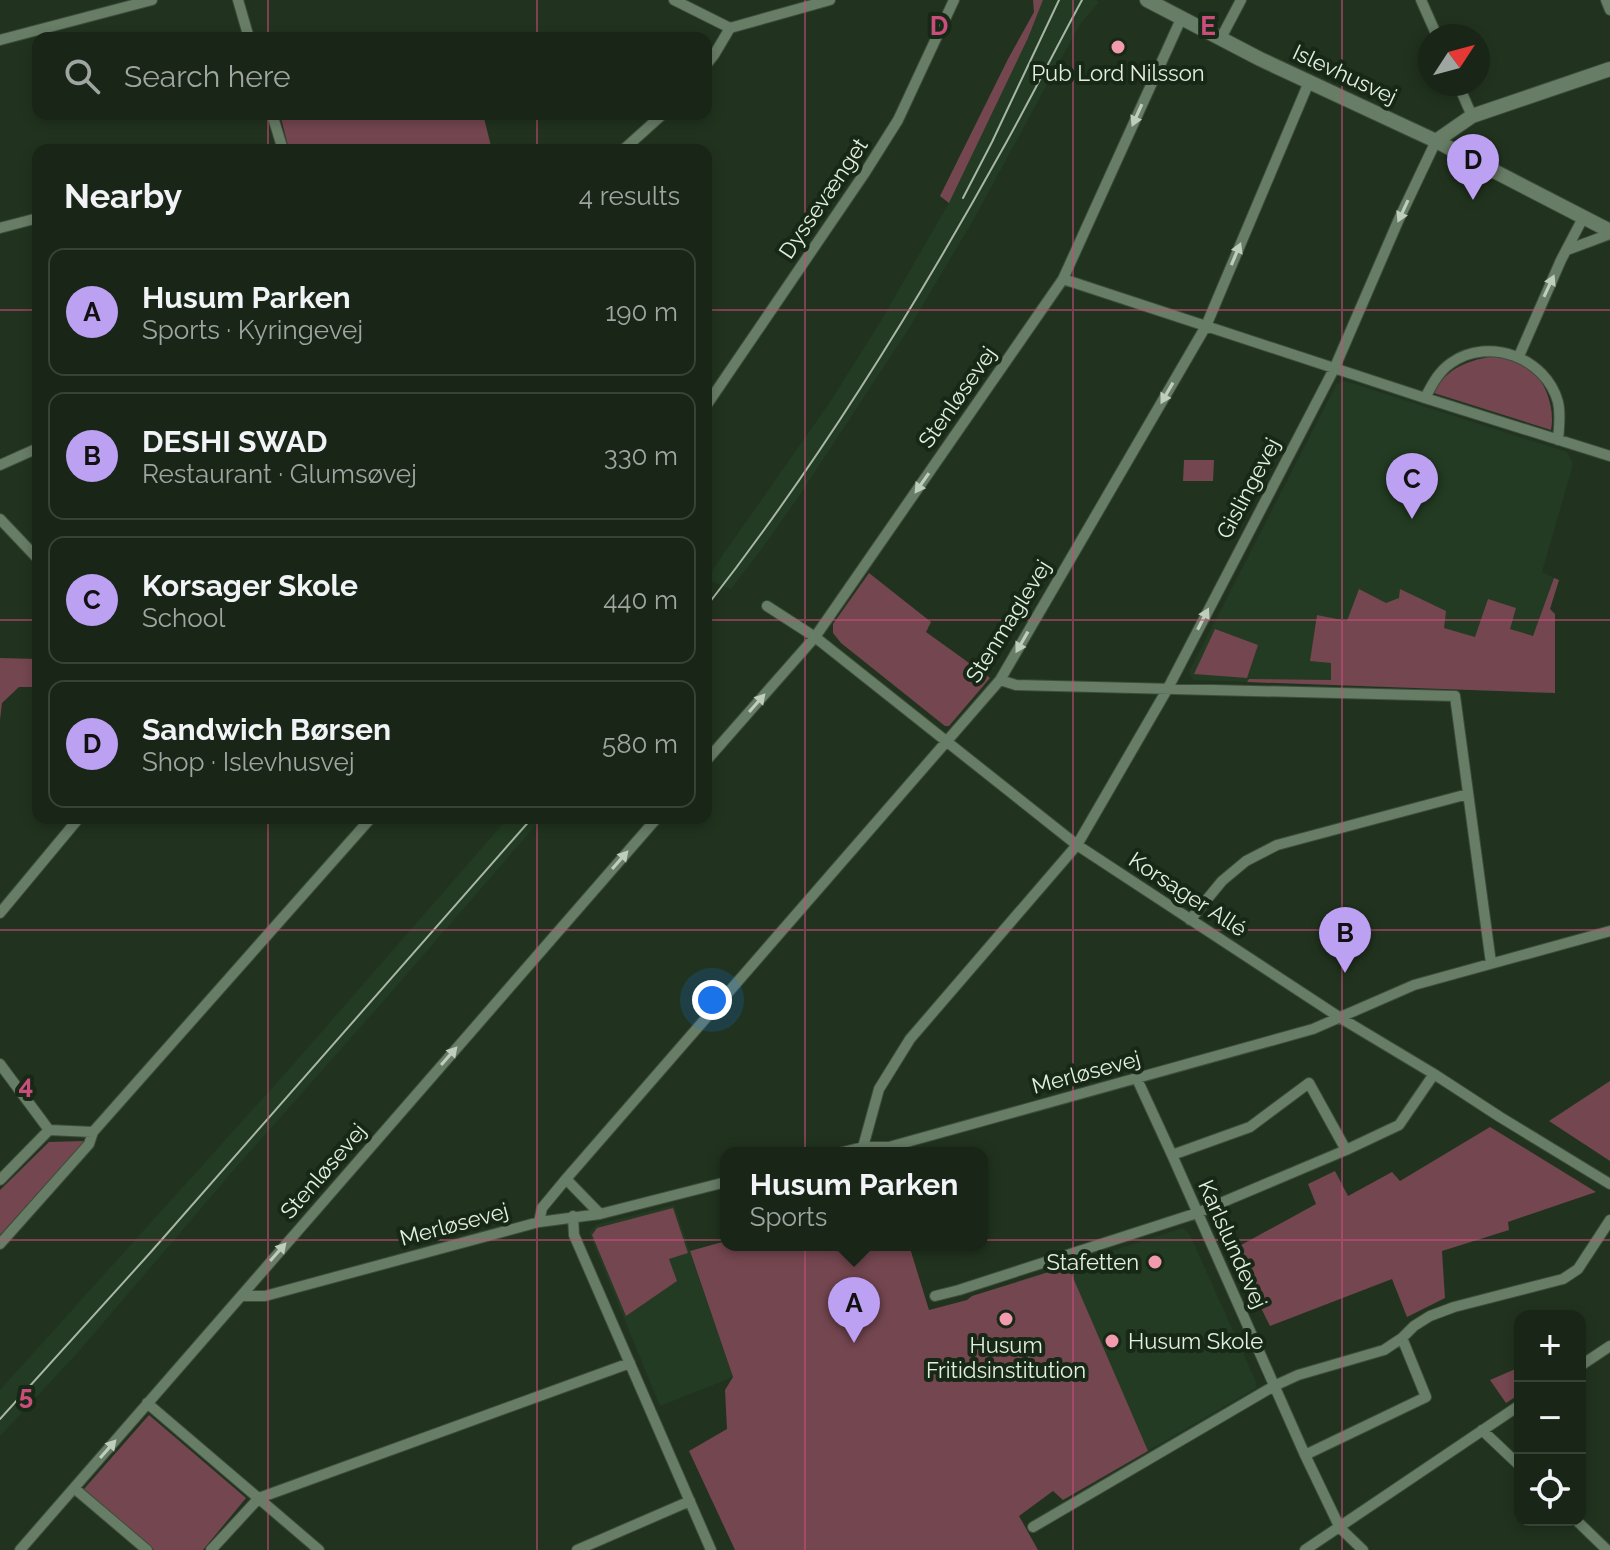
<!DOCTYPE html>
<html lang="en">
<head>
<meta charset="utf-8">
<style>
	:root { --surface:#192617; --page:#263224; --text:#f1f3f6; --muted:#9fa5a1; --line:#374336; --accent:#bca0f2 }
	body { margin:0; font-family:Raleway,sans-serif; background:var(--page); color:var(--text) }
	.controls { position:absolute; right:24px; bottom:24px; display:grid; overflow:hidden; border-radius:16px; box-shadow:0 4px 12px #0003 }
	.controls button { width:72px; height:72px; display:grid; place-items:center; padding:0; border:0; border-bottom:2px solid var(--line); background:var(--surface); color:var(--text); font:40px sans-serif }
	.compass { position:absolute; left:1418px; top:24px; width:72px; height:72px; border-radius:50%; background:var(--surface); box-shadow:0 4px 12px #0003; rotate:54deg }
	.you { position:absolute; left:712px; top:1000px; width:28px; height:28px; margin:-20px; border:6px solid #fff; border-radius:50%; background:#1a73e8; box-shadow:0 0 0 12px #1a73e833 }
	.badge { display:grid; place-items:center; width:52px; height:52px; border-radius:50%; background:var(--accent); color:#111; font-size:26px; font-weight:700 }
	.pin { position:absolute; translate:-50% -66px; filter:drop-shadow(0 2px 4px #0008) }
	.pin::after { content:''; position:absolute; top:42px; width:28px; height:24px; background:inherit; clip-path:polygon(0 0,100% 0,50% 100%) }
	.popup { position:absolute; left:720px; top:1147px; width:268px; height:104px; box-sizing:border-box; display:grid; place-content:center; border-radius:16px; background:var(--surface); filter:drop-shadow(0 2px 6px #0005); font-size:26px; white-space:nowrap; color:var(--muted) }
	.popup b { font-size:30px; color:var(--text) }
	.popup::after { content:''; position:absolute; left:50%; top:100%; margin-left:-16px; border:16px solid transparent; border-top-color:var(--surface) }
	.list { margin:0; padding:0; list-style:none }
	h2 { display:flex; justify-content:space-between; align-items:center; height:104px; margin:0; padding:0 32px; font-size:34px }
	h2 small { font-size:26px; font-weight:400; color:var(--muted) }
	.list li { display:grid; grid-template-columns:52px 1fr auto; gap:24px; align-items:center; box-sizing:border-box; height:128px; margin:0 16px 16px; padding:0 16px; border:2px solid var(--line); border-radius:16px }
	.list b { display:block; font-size:30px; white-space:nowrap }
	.list p { margin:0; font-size:26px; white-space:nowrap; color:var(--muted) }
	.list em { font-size:26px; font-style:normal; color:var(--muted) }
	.icon { flex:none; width:44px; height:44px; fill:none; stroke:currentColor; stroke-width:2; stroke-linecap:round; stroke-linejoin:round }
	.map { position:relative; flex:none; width:1610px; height:1550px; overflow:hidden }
	.search { position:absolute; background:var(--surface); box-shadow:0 4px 12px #0003; left:32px; top:32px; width:680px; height:88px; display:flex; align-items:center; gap:20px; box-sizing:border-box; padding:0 28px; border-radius:16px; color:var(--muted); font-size:30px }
	.panel { position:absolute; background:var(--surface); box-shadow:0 4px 12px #0003; left:32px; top:144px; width:680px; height:680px; border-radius:16px }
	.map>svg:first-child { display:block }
	.built { fill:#233b22 }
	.green { fill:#744650 }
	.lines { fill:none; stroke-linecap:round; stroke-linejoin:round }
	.street-casing { stroke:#3d4e3c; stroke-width:12 }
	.secondary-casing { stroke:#3d4e3c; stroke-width:16 }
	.street { stroke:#687d66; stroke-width:10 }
	.secondary { stroke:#687d66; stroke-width:14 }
	.tram { stroke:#a8b6a6; stroke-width:2 }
	.oneway { fill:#becdbc }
	.grid { fill:none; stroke:#ca4e7c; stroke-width:2; stroke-opacity:0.55 }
	.poi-dot { fill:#f29aae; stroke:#172916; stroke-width:3 }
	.labels { text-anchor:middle; stroke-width:8; stroke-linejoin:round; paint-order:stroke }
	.poi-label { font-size:22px; fill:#e3efe1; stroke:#172916 }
	.street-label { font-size:22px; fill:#e3efe1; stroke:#172916 }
	.grid-label { font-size:26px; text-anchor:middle; font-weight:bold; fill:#ca4e7c; stroke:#172916; stroke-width:8; stroke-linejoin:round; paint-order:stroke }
</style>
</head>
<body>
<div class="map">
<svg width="1610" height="1550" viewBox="0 0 1610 1550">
	<rect width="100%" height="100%" fill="#21331f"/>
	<path class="built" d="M 1043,0 L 1096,0 L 1099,2 L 1081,23 L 1063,55 L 975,217 L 906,333 L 797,499 L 763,547 L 731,589 L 706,579 L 832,399 L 882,319 L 949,203 L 1028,38 Z
		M 1345,381 L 1567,452 L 1573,464 L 1542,572 L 1559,580 L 1550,609 L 1555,614 L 1555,693 L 1193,680 L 1189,672 L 1336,385 Z
		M 508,818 L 542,818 L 387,997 L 232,1172 L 80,1350 L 0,1436 L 0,1390 L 291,1067 Z
		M 674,1205 L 733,1377 L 660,1406 L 589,1233 L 596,1225 Z
		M 1183,1228 L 1190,1235 L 1256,1382 L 1256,1388 L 1063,1500 L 1059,1496 L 972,1296 Z"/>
	<path class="green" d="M 1033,0 L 1043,0 L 1028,38 L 949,203 L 940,196 L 1008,59 L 1034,12 Z
		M 280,114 L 483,114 L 492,150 L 289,150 Z
		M 1496,356 C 1508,360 1522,363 1532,371 C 1547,384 1555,410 1551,430 L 1434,393 C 1445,368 1471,359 1496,356 Z
		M 1184,460 L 1214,460 L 1213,481 L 1183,481 Z
		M 869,573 L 931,622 L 926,632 L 990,678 L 949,726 L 945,726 L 841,643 L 833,633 L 833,624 Z
		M 1554,578 L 1559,580 L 1550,609 L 1555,614 L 1555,693 L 1247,682 L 1249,679 L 1331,680 L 1331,663 L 1310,661 L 1317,615 L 1347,621 L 1359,589 L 1386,603 L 1399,598 L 1400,589 L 1446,611 L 1444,628 L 1475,637 L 1488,599 L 1516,608 L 1510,629 L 1533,636 Z
		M 1215,629 L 1258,645 L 1247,678 L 1194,674 Z
		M 0,658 L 38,659 L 38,687 L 19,687 L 2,703 L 0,720 Z
		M 1610,1081 L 1610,1161 L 1549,1121 Z
		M 1490,1127 L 1596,1192 L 1508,1222 L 1509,1230 L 1442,1251 L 1445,1298 L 1407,1317 L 1392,1279 L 1270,1326 L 1232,1250 L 1316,1204 L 1308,1184 L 1335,1171 L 1348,1196 L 1392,1172 L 1400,1181 Z
		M 85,1141 L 0,1235 L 0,1190 L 49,1142 Z
		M 673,1208 L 688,1253 L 669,1259 L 677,1281 L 626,1316 L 592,1235 L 597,1228 Z
		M 726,1241 L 726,1245 L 909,1245 L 929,1310 L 967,1300 L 972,1296 L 1068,1266 L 1148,1451 L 1063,1500 L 1053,1491 L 1019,1516 L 1038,1550 L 735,1550 L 689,1451 L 727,1429 L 725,1390 L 733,1377 L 690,1251 Z
		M 1520,1367 L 1520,1394 L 1506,1403 L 1490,1380 Z
		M 149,1415 L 246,1498 L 203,1550 L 154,1550 L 84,1489 Z"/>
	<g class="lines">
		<defs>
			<path id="street" d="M 238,0 L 249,38
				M 674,0 L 730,28
				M 1421,0 L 1437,36
				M 1606,0 L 1610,10
				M 730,28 L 830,0
				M 1221,38 L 1241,0
				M 0,40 L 152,0
				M 706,65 L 714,55 L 730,28
				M 1458,84 L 1472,116
				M 272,114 L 283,150
				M 623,150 L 663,114
				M 0,228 L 38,218
				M 1567,250 L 1610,234
				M 1063,279 L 1425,398 L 1610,456
				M 1519,356 L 1561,260 L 1583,218
				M 1425,398 C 1432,385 1438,372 1451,363 C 1489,336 1546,358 1558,402 C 1561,415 1559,427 1558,440
				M 706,406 L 864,174 L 898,120 L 954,0
				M 0,465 L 38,448
				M 0,519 L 38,559
				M 767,606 L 815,637 L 1077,845 L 1339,1017 L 1434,1074 L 1500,1117 L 1610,1184
				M 1000,680 L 1016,685 L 1455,696 L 1491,963
				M 706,761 L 815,637 L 1063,279 L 1181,19
				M 0,913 L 79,818
				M 1190,920 L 1222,881 L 1246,861 L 1277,845 L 1468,794
				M 0,1064 L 49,1130
				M 1137,1079 L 1172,1155 L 1305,1455 L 1340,1528 L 1363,1550
				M 863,1147 L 879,1089 L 910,1039 L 1077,845 L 1168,688 L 1335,367 L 1399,219 L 1436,141
				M 839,1153 L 863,1147 L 889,1147 L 1313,1029 L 1414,985 L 1610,931
				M 1172,1155 L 1250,1127 L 1309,1083 L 1346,1150
				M 566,1179 L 600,1214
				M 0,1180 L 49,1130 L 93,1132 L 371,818
				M 573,1216 L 574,1235 L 711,1550
				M 539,1222 L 542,1208 L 566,1179 L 1000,680 L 1206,326 L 1309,82
				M 0,1244 L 89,1144 L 93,1132
				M 241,1296 L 265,1296 L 539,1222 L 600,1214 L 726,1182
				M 935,1296 L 959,1290 L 1197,1213 L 1346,1150 L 1399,1125 L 1434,1074
				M 1580,1366 L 1610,1346
				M 147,1403 L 319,1550
				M 1482,1430 L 1520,1466
				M 1305,1455 L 1426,1397 L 1402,1338
				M 74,1488 L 147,1550
				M 1576,1520 L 1607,1550
				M 1033,1527 L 1274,1386 L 1298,1375 L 1384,1350 L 1402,1338 L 1414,1326 L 1430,1316 L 1454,1307 L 1563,1279 L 1578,1269 L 1610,1220
				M 20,1550 L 657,818
				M 211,1550 L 259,1498 L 630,1363
				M 577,1550 L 690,1501
				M 1305,1550 L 1520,1405"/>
			<path id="secondary" d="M 1147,0 L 1260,59 L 1436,141 L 1610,231
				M 1436,141 L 1472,116 L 1610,69"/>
		</defs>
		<use href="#street" class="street-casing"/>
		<use href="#secondary" class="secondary-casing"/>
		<use href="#street" class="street"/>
		<use href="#secondary" class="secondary"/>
		<path class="tram" d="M 963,198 L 992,142 L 1059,0
			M 706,607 C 818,464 914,309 1002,150 C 1030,100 1055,50 1082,0
			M 0,1419 L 150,1253 L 532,818"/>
	</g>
	<defs><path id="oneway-solid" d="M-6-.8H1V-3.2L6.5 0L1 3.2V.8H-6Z" transform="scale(2)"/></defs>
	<g class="oneway">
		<use href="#oneway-solid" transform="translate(1137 115) rotate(114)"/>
		<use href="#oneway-solid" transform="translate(1403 211) rotate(115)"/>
		<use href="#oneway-solid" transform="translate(1236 254) rotate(-67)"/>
		<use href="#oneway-solid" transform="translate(1549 286) rotate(-65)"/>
		<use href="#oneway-solid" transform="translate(1167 393) rotate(120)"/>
		<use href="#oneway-solid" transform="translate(922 483) rotate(125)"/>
		<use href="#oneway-solid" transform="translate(1203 619) rotate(-63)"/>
		<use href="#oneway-solid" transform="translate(1022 642) rotate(120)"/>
		<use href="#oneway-solid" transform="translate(757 703) rotate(-49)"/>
		<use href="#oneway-solid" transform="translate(620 860) rotate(-49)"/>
		<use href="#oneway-solid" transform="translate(449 1056) rotate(-49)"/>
		<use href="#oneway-solid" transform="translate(278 1252) rotate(-49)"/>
		<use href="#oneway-solid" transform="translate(108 1449) rotate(-49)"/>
	</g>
	<path class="grid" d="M 268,0 L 268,38M 537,0 L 537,38M 805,0 L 805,1550M 1073,0 L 1073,1550M 1342,0 L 1342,1550M 268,114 L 268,150M 537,114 L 537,150M 0,310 L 38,310M 706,310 L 1610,310M 0,620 L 38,620M 706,620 L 1610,620M 268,818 L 268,1550M 537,818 L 537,1550M 0,930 L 1610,930M 0,1240 L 1610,1240"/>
	<g class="poi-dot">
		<circle cx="1118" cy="47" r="8"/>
		<circle cx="1155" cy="1262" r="8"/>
		<circle cx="1006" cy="1319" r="8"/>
		<circle cx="1112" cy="1341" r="8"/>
	</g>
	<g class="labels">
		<g class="poi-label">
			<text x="1118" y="81">Pub Lord Nilsson</text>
			<text x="1139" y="1270" text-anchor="end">Stafetten</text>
			<text x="1128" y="1349" text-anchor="start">Husum Skole</text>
			<text x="1006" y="1353">Husum<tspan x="1006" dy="25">Fritidsinstitution</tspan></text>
		</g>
		<g class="street-label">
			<text transform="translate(1345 74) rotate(25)" y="8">Islevhusvej</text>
			<text transform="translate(823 198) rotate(-56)" y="8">Dyssevænget</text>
			<text transform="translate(957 397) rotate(-55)" y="8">Stenløsevej</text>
			<text transform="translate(1248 488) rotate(-62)" y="8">Gislingevej</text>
			<text transform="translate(1008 621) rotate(-58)" y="8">Stenmaglevej</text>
			<text transform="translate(1188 894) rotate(33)" y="8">Korsager Allé</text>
			<text transform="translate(1086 1072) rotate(-15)" y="8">Merløsevej</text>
			<text transform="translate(323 1171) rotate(-49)" y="8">Stenløsevej</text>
			<text transform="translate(454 1224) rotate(-15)" y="8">Merløsevej</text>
			<text transform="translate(1233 1244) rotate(66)" y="8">Karlslundevej</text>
		</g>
	</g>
	<g class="grid-label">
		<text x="939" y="35">D</text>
		<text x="1208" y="35">E</text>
		<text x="26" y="1094">4</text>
		<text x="26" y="1404">5</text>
	</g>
</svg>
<div class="controls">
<button>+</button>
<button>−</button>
<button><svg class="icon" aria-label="locate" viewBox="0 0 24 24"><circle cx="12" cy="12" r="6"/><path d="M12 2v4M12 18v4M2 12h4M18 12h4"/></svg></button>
</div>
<svg class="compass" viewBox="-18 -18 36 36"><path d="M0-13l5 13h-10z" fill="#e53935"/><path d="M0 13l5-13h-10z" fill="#9fa5a1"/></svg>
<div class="you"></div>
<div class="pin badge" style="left:854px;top:1343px">A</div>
<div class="popup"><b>Husum Parken</b>Sports</div>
<div class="pin badge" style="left:1345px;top:973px">B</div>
<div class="pin badge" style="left:1412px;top:519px">C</div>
<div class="pin badge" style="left:1473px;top:200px">D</div>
<div class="search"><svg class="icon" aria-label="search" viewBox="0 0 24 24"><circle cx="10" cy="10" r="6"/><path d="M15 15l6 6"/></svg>Search here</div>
<section class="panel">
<h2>Nearby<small>4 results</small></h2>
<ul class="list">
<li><span class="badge">A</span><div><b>Husum Parken</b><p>Sports · Kyringevej</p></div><em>190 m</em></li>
<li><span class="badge">B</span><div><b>DESHI SWAD</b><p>Restaurant · Glumsøvej</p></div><em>330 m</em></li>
<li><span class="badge">C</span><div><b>Korsager Skole</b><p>School</p></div><em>440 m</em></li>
<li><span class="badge">D</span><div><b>Sandwich Børsen</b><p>Shop · Islevhusvej</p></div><em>580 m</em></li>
</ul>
</section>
</div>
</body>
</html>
